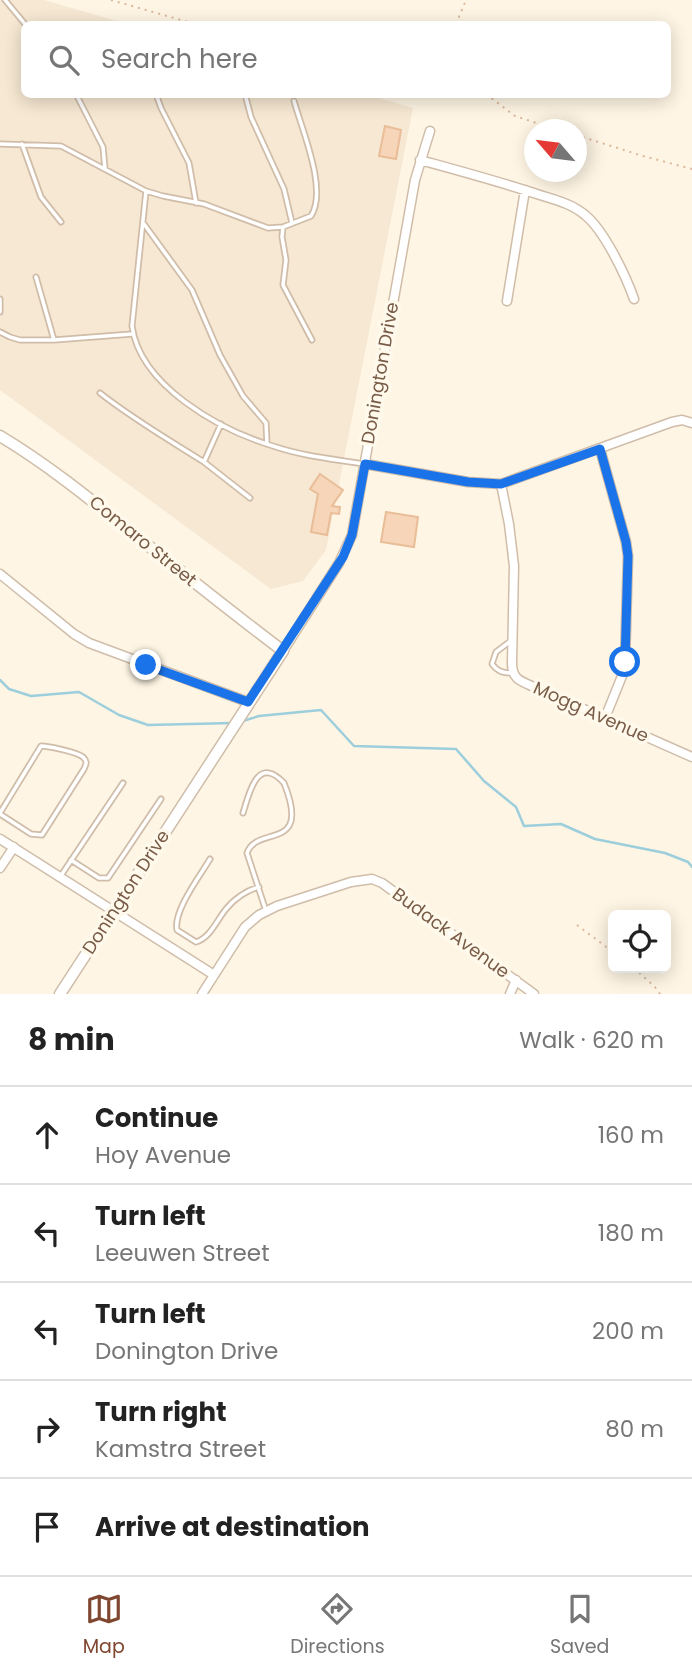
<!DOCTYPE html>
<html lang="en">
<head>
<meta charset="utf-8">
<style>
	:root { --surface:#fff; --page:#f2f2f2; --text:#222; --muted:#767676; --line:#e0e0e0; --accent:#7f4630 }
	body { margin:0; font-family:Poppins,sans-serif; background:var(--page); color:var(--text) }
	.controls { position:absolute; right:21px; bottom:21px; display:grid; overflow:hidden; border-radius:10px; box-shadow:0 4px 18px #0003 }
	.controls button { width:63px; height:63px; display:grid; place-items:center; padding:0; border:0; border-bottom:2px solid var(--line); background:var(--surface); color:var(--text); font:35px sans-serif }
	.compass { position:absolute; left:524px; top:119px; width:63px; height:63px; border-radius:50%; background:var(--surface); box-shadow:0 4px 18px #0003; rotate:298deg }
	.stop { position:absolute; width:21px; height:21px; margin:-16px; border:5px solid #1a73e8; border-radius:50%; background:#fff }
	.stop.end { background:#1a73e8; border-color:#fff; box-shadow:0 2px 7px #0008 }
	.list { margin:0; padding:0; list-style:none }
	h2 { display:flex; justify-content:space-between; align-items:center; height:91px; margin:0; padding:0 28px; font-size:30px }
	h2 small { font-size:23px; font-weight:400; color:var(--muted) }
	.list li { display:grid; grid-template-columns:46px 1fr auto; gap:21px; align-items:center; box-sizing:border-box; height:98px; padding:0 28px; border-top:2px solid var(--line) }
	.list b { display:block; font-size:26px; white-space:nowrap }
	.list p { margin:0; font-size:23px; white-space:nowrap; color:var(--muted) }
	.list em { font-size:23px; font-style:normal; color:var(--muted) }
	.icon { flex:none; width:38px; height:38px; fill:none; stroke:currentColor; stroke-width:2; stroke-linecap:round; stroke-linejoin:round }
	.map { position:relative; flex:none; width:692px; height:994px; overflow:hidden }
	.search { position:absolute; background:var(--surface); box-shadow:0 4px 18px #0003; left:21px; right:21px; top:21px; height:77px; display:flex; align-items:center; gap:18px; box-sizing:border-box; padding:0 24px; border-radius:10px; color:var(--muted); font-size:26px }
	.sheet { height:581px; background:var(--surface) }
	nav { display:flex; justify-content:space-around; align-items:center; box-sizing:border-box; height:98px; border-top:2px solid var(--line); background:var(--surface); font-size:19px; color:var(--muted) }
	nav a { display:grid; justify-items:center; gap:4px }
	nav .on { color:var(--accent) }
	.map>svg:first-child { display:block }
	.residential { fill:#f6e8d2 }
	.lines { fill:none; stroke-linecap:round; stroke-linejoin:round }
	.stream { stroke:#9ccedc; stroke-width:2.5 }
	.building { fill:#f6d5b9; stroke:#e9bd98; stroke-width:2 }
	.service-casing { stroke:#d0bda9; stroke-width:7 }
	.minor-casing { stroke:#d0bda9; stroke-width:11 }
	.tertiary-casing { stroke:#d0bda9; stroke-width:13 }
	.path { stroke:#dbb89c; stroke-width:2; stroke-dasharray:2 5; stroke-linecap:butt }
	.service { stroke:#fff; stroke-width:3.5 }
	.minor { stroke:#fff; stroke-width:8 }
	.tertiary { stroke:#fff; stroke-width:10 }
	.route { stroke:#1a73e8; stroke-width:9 }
	.labels { text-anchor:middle; stroke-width:7; stroke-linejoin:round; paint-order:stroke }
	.street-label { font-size:18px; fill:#795c47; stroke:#fff9ec }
</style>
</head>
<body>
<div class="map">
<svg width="692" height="994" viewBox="0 0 692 994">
	<rect width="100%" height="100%" fill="#fef5e4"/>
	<path class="residential" d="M 0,0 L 44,0 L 127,24 L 24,24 L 24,94 L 365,94 L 413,108 L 326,550 L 303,581 L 271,589 L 0,390 Z"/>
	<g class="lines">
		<path class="stream" d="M 0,680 L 9,689 L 31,696 L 79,692 L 119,715 L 148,725 L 233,723
			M 243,721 L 259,716 L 321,710 L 354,746 L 456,749 L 484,781 L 516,807 L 524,826 L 561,824 L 595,839 L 665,853 L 688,862 L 692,867"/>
	</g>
	<path class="building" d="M 385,126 L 401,130 L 396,159 L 379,156 Z
		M 320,474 L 343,490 L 332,506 L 340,507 L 339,514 L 331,513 L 327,535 L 311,532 L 318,494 L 310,489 Z
		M 386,512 L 418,517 L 414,547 L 381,542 Z"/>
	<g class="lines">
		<defs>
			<path id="service" d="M 5,0 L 25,24
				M 76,94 L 103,147 L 105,169
				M 156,94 L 161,108 L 189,163 L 196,203
				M 245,94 L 251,117 L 284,189 L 292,223
				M 0,144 L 61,146 L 146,191 L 163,196 L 204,204 L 268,228 L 283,227 L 311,216 C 328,190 302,130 294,101
				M 22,144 L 41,197 L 61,222
				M 146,191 L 132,326 C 140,386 220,430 273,446 C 302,456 333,459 363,464
				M 144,224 L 192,290 L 220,355 L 243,396 L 266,423 L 267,444
				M 283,227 L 282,237 L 286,260 L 283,285 L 312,340
				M 36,277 L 54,340
				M 0,299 L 0,312
				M 0,332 L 10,337 L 20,340 L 54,340 L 132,334
				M 100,393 C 133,419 169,440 204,462 L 221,424
				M 204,462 L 250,498
				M 512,640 L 496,652 L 492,664 C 498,672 503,673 513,673
				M 0,813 L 41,746 C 48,746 77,752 83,757 C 88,762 86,764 84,769 L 42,835 L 31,834 L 0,814
				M 243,813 C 249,794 257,754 284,783 C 312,853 257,824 247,853 L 266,911
				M 210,859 C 200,876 173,911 177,930 L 196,942 C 210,938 217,920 226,909 C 234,899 247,890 259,887
				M 71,860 L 99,878 L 108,878 L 161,799
				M 60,877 L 123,783"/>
			<path id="minor" d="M 420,160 C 460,171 501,182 540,195 C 556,200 572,204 585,215 C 604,230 626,276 634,299
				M 507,301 L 525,190
				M 600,449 L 626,542 L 628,556 L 625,662 L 622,676 L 605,718
				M 365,464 L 468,482 L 501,484 L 672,422 L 682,420 L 692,423
				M 501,484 L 509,524 L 514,566 L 512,663 C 512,679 520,681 534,687 L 692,757
				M 0,574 L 74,634 L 89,643 L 248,702
				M 283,651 L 339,563 L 352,535 L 415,180 L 430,131
				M 0,839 L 214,975
				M 0,868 L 14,847
				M 202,994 L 245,927 L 259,915 L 277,906 L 351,882 L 372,879 L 382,883 L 534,994
				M 510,994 L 516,980"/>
			<path id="tertiary" d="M 0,436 C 45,463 85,495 126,528 C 178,569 230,611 283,651 L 60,994"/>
		</defs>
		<use href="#service" class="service-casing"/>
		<use href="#minor" class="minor-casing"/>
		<use href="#tertiary" class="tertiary-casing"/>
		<path class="path" d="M 111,0 L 195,24
			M 456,24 L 466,0
			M 486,94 L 515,116 L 558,130
			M 576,135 L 643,156 L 692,169
			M 577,925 L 613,952
			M 634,968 L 655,987 L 660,994"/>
		<use href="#service" class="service"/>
		<use href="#minor" class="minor"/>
		<use href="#tertiary" class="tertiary"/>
	</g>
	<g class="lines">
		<path class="route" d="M 146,665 L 248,702 L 343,557 L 352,535 L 365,464 L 468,482 L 501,484 L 600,449 L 626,542 L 628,556 L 625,662"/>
	</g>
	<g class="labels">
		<g class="street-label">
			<text transform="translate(380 373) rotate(-80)" y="6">Donington Drive</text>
			<text transform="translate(143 541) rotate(39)" y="6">Comaro Street</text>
			<text transform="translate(591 712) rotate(24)" y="6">Mogg Avenue</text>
			<text transform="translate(126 892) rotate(-57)" y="6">Donington Drive</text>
			<text transform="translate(451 933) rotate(36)" y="6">Budack Avenue</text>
		</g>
	</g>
</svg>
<div class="controls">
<button><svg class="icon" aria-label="locate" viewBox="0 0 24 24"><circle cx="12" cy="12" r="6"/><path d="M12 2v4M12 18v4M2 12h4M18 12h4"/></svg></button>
</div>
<svg class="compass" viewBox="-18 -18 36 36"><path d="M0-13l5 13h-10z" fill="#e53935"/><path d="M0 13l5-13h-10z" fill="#767676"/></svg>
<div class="stop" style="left:625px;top:662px"></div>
<div class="stop end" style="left:146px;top:665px"></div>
<div class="search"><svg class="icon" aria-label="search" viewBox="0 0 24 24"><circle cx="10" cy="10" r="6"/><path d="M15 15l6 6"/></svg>Search here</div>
</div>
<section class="sheet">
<h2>8 min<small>Walk · 620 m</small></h2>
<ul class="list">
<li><svg class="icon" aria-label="ahead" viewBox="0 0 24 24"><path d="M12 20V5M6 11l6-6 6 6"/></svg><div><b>Continue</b><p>Hoy Avenue</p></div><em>160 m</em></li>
<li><svg class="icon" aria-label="left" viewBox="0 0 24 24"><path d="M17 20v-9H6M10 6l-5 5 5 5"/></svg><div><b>Turn left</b><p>Leeuwen Street</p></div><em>180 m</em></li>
<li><svg class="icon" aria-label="left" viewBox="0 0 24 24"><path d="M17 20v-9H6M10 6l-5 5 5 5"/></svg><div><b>Turn left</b><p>Donington Drive</p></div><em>200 m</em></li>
<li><svg class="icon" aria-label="right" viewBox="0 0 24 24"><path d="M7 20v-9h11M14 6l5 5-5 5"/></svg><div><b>Turn right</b><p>Kamstra Street</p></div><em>80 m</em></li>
<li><svg class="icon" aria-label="arrive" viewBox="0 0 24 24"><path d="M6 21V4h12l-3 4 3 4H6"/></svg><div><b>Arrive at destination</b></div></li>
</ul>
</section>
<nav>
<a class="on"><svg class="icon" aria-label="map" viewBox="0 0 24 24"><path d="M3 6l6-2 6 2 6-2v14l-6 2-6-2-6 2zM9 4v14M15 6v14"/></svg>Map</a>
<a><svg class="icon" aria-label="directions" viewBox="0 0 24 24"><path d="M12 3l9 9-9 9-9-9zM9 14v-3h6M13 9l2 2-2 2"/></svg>Directions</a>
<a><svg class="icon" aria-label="saved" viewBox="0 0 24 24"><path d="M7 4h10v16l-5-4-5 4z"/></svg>Saved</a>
</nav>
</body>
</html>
